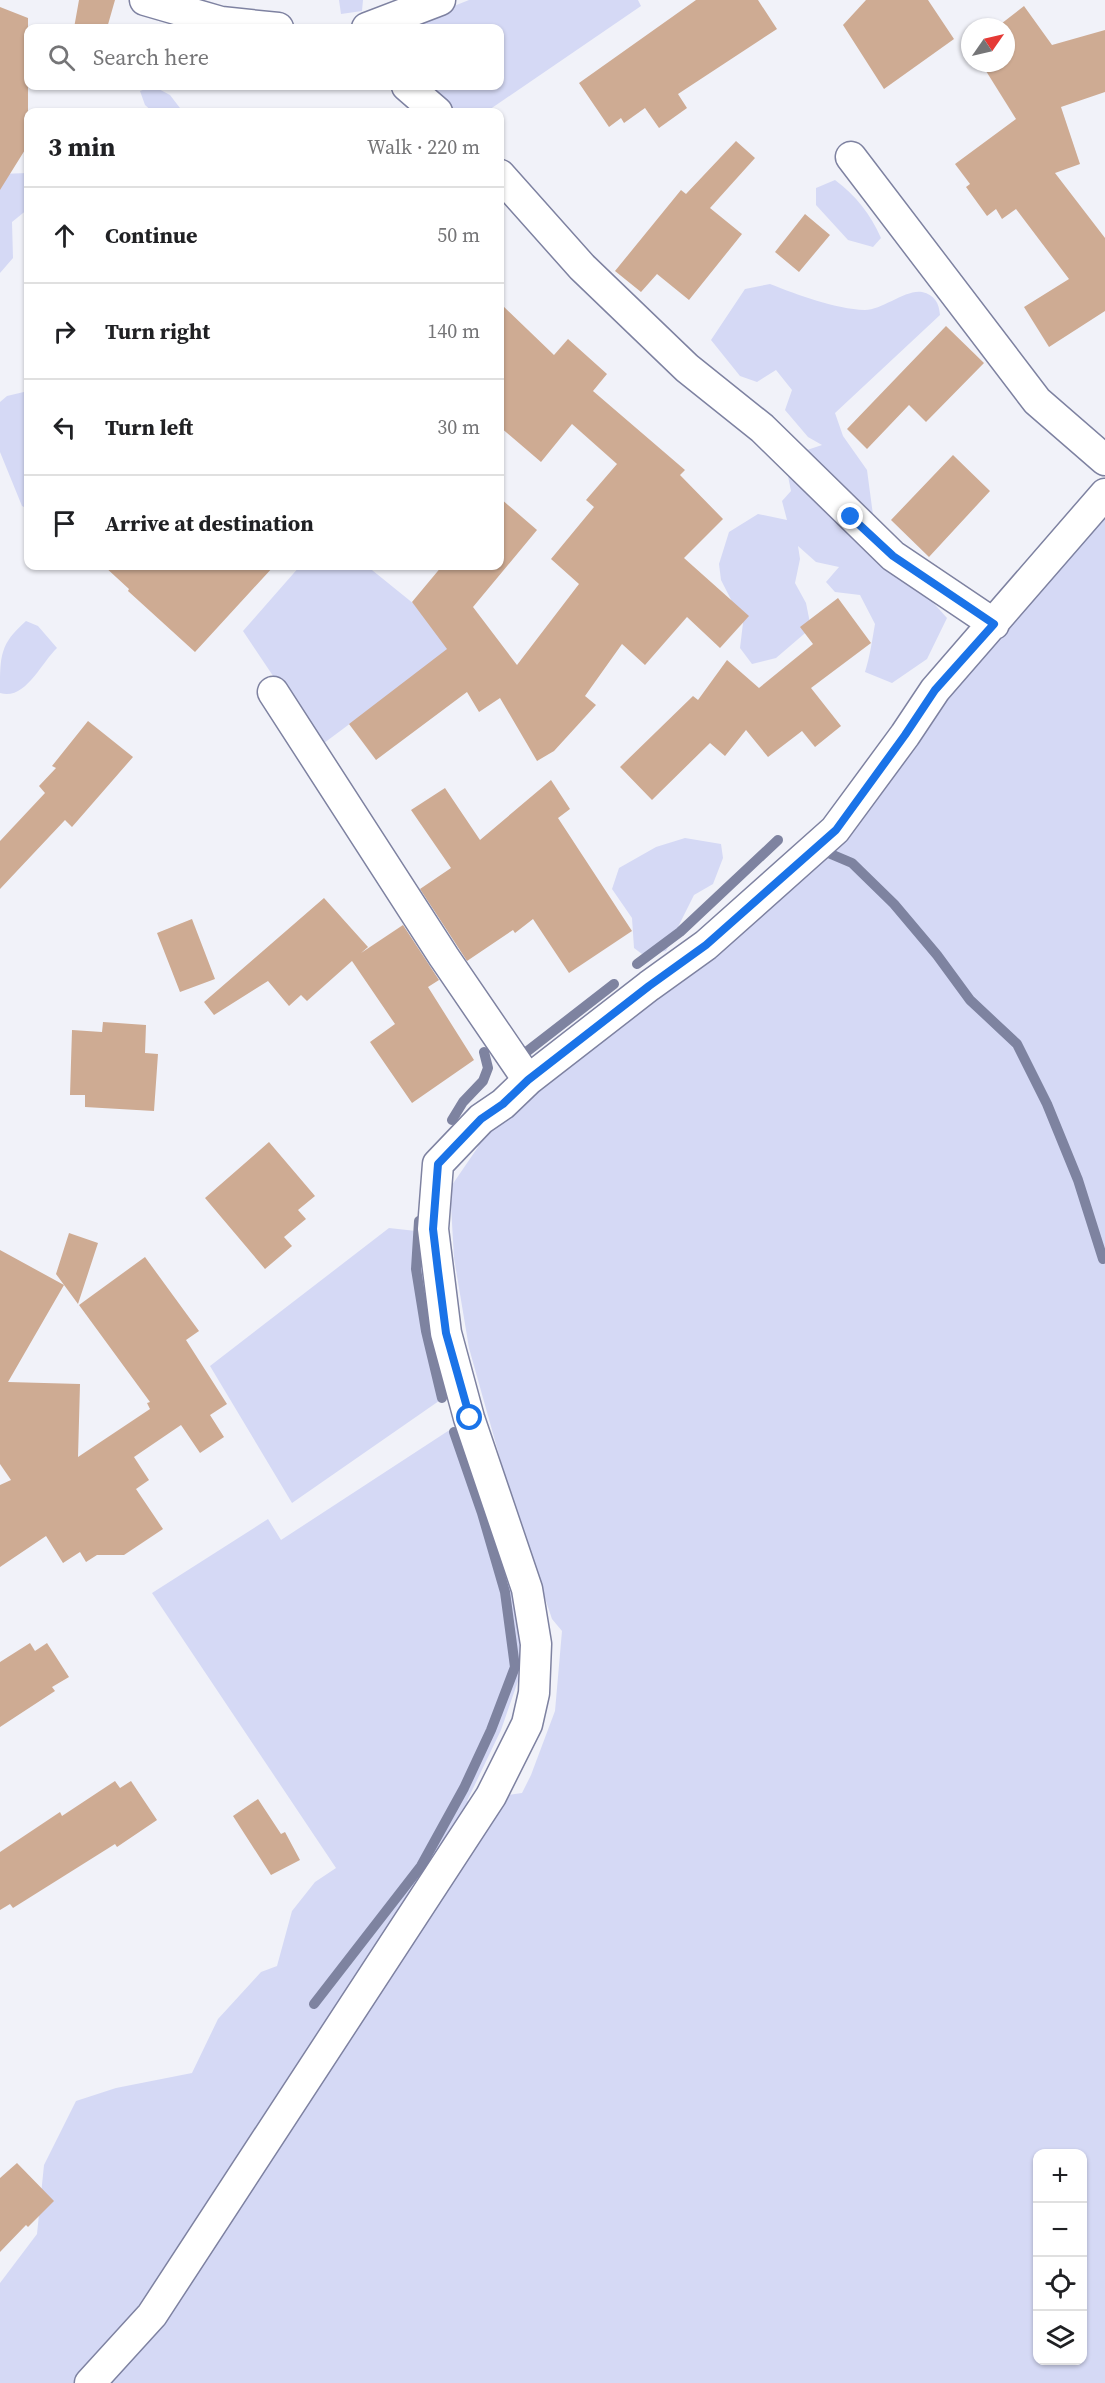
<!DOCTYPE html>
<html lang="en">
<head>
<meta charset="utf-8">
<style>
	:root { --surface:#fff; --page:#f6f6f6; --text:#202124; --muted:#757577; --line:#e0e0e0 }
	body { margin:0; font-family:"Source Serif 4",serif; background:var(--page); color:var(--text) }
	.controls { position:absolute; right:18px; bottom:18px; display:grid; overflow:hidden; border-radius:12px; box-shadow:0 2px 4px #0004 }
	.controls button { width:54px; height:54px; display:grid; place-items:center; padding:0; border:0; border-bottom:2px solid var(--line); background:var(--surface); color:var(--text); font:30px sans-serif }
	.compass { position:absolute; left:961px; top:18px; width:54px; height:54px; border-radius:50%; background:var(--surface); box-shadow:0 2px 4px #0004; rotate:56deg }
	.stop { position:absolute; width:18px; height:18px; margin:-14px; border:4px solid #1a73e8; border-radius:50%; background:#fff }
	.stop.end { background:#1a73e8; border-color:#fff; box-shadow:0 2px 6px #0008 }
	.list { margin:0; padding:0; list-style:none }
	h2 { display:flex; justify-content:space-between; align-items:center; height:78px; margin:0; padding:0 24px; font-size:26px }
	h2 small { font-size:20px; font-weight:400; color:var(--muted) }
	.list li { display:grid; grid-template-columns:39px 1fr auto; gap:18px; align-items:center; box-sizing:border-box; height:96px; padding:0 24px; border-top:2px solid var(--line) }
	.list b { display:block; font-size:22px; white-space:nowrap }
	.list em { font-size:20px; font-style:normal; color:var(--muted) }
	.icon { flex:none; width:33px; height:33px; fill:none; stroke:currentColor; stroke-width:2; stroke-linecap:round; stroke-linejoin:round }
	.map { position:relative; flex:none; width:1105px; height:2383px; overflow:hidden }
	.search { position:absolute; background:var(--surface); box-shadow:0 2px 4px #0004; left:24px; top:24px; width:480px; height:66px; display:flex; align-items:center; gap:15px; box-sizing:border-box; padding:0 21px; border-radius:12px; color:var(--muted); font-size:22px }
	.panel { position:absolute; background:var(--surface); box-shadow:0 2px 4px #0004; left:24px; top:108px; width:480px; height:462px; border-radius:12px }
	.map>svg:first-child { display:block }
	.green { fill:#d5d9f5; fill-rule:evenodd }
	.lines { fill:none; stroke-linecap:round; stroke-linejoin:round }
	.stream { stroke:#7e83a0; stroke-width:10 }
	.building { fill:#ceab93 }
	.street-casing { stroke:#7e82a1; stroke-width:33 }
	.street { stroke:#fff; stroke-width:30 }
	.route { stroke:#1a73e8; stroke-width:8 }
</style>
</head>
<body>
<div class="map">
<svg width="1105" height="2383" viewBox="0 0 1105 2383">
	<rect width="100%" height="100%" fill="#f1f2f9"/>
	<path class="green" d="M 339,0 L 363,0 L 362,11 L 341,14 Z
		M 469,0 L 638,0 L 641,6 L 486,112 L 449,112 L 421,86 L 500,86 L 500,28 L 399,28 Z
		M 153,86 L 170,95 L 183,112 L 153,112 L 145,105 L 140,91 Z
		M 28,173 L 28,209 L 12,222 L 13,258 L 0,273 L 0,174 Z
		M 835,180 C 856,196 870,213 881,238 L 873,247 L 848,240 L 816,205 L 816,188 Z
		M 770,284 C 798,295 835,309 865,310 C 882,310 906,289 922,292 C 935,295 939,303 940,315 L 835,413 L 843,436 L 867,470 L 873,515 L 920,588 L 947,618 L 927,659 L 892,683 L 865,672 C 870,656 872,641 875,624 L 860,595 L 835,592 L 826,582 L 839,567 L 816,562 L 798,546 L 800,559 L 795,583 L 806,603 L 811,628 L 776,658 L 752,664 L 740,648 L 743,623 L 721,580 L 719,564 L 729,532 L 758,514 L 787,520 L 782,501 L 791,491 L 788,476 L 798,453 L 822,445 L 808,437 L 785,410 L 792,390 L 776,370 L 757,382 L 740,376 L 711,340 L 745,289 Z
		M 28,391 L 28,509 L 22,506 L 0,452 L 0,402 L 7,396 Z
		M 1105,515 L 1105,2383 L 0,2383 L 0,2283 L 37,2234 L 44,2165 L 76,2101 L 116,2088 L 192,2073 L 218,2019 L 261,1972 L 277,1966 L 292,1911 L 315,1882 L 336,1868 L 152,1593 L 268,1519 L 281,1540 L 448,1431 L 460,1428 L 510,1586 L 518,1617 L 520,1645 L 518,1681 L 501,1730 L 467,1801 L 522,1793 L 531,1775 L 555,1711 L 562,1631 L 552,1619 L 508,1487 L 469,1348 L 454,1258 L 450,1188 L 478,1147 L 483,1128 L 788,885 L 984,646 ZM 1038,2154 L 1082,2154 L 1082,2360 L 1038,2360 Z
		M 300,566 L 367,566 L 414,604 L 449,650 L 320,746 L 243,631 Z
		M 26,621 L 38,626 L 57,648 C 41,663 25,701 0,693 C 0,655 0,644 26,621 Z
		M 685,838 L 721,844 L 723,858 L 713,884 L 694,895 L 666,951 L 642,954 L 634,948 L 632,918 L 612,889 L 619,868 L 656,847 Z
		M 389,1228 L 425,1232 L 449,1394 L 292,1503 L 210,1366 Z"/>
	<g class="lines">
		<path class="stream" d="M 826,852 L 852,863 L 894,904 L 937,955 L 970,1000 L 1017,1044 L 1047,1104 L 1078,1180 L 1103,1259
			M 637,964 L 680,932 L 778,840
			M 525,1053 L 614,984
			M 452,1120 L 463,1102 L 483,1081 L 488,1068 L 484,1052
			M 419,1221 L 416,1269 L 426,1331 L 442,1398
			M 314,2004 L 421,1866 L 464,1788 L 491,1730 L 515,1667 L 505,1592 L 482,1513 L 454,1432"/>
	</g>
	<path class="building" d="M 79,0 L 115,0 L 107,28 L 74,28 Z
		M 696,0 L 758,0 L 777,29 L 678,94 L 687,108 L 659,128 L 645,108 L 624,123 L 621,118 L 609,127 L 579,83 Z
		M 866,0 L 928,0 L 954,39 L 884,89 L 843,25 Z
		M 1024,6 L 1052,45 L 1105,30 L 1105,92 L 1061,107 L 1080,164 L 1055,173 L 1105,238 L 1105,311 L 1049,347 L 1024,307 L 1069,279 L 1016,209 L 1002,219 L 996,209 L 987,216 L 966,187 L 970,184 L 955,164 L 1016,119 L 981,63 L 1006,63 L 1006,27 L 997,27 Z
		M 0,7 L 28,18 L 28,145 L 0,190 Z
		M 736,141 L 755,158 L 710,208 L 742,234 L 689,300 L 657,274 L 641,292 L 615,271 L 681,190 L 686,194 Z
		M 805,214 L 830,235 L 799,272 L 775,252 Z
		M 500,303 L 554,355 L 568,339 L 607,374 L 593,391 L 685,470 L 680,475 L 723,519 L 684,558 L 749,616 L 720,648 L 687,617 L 645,665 L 622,644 L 585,696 L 596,705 L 554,751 L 537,761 L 500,698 L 479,712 L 467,692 L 376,760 L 349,724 L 447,649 L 412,602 L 442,566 L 500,566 L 500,498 L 537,530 L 473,607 L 517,665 L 579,584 L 551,559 L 594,507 L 586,500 L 617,464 L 572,424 L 541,462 L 500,427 Z
		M 946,326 L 984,363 L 926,422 L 909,405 L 867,449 L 847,429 Z
		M 953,455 L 990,491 L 929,557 L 891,520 Z
		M 104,566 L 274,566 L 195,652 L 128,591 L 129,589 Z
		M 838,598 L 871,643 L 811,688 L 841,726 L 815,747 L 802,731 L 768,757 L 746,730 L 725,756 L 710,743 L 652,800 L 620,767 L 693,696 L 698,700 L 727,660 L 759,688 L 813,644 L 800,627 Z
		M 88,721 L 133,757 L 72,827 L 65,820 L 0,889 L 0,841 L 45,793 L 39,786 L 56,768 L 52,766 Z
		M 551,780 L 570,809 L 558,818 L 632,931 L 569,973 L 533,919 L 515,933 L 513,930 L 467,961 L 420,889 L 451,868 L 411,810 L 445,788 L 480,840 Z
		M 324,898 L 368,947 L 361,953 L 403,925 L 439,980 L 428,987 L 474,1060 L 412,1103 L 370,1042 L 395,1024 L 352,961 L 307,1001 L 301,995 L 289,1006 L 268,981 L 214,1015 L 204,1002 Z
		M 192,919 L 215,979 L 180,992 L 157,933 Z
		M 103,1022 L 146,1025 L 145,1053 L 158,1054 L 154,1111 L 85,1107 L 85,1095 L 70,1095 L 72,1030 L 102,1032 Z
		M 269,1142 L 315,1196 L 298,1210 L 306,1219 L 284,1237 L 292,1246 L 265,1269 L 205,1198 Z
		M 69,1233 L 98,1243 L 78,1304 L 56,1274 Z
		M 0,1250 L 64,1285 L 8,1382 L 80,1384 L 78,1457 L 150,1409 L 147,1403 L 150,1402 L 79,1305 L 145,1257 L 199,1331 L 186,1340 L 227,1404 L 210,1415 L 224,1437 L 200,1453 L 181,1425 L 134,1457 L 149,1480 L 136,1489 L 163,1529 L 124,1555 L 97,1555 L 86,1562 L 80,1552 L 63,1563 L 46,1536 L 0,1567 L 0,1485 L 11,1480 L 0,1464 Z
		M 30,1643 L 35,1651 L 47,1643 L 69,1677 L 52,1687 L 55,1691 L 0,1727 L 0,1662 Z
		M 115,1781 L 120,1788 L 131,1781 L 157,1820 L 117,1847 L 115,1844 L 13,1908 L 10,1904 L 0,1910 L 0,1852 L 60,1812 L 62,1816 Z
		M 258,1799 L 281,1834 L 285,1832 L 300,1860 L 271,1875 L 233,1816 Z
		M 17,2163 L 54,2201 L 28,2227 L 26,2225 L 0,2252 L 0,2178 Z"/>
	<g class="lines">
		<defs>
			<path id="street" d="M 145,0 L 221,22 L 278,28
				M 367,28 L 440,0
				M 407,86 L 437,112
				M 851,157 L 1037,401 L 1105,460
				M 500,175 L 582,267 L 687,368 L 762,428 L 893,556 L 994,624
				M 273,692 L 444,957 L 528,1080
				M 90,2383 L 152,2315 L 491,1796 L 527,1724 L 534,1693 L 536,1644 L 527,1589 L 469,1418 L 446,1333 L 433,1229 L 438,1164 L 481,1119 L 503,1104 L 528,1080 L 649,986 L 706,945 L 835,830 L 905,735 L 935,690 L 1105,494"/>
		</defs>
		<use href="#street" class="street-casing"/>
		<use href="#street" class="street"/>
	</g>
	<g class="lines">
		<path class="route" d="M 470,1418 L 446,1333 L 438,1271 L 433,1229 L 438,1164 L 481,1119 L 503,1104 L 528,1080 L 649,986 L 706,945 L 836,830 L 905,735 L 935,690 L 994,624 L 893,556 L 851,517"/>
	</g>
</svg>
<div class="controls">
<button>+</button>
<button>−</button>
<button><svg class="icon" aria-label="locate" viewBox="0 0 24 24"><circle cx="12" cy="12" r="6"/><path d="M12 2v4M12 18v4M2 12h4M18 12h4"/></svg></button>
<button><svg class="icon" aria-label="layers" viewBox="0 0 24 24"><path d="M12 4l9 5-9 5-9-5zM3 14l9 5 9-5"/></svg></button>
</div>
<svg class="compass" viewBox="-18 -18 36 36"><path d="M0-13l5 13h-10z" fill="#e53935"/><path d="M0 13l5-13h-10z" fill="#757577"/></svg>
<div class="stop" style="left:470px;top:1418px"></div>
<div class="stop end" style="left:851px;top:517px"></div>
<div class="search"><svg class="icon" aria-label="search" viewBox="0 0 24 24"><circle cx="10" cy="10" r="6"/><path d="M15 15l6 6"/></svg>Search here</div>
<section class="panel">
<h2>3 min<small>Walk · 220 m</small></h2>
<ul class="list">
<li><svg class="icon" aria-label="ahead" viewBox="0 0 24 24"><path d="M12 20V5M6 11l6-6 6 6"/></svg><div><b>Continue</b></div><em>50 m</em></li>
<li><svg class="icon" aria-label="right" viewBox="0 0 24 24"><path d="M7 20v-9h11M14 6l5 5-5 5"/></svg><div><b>Turn right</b></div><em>140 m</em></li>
<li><svg class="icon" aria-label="left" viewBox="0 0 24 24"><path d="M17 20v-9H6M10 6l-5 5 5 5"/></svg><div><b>Turn left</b></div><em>30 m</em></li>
<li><svg class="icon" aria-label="arrive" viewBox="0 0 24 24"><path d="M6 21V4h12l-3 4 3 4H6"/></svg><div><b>Arrive at destination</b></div></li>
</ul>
</section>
</div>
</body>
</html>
